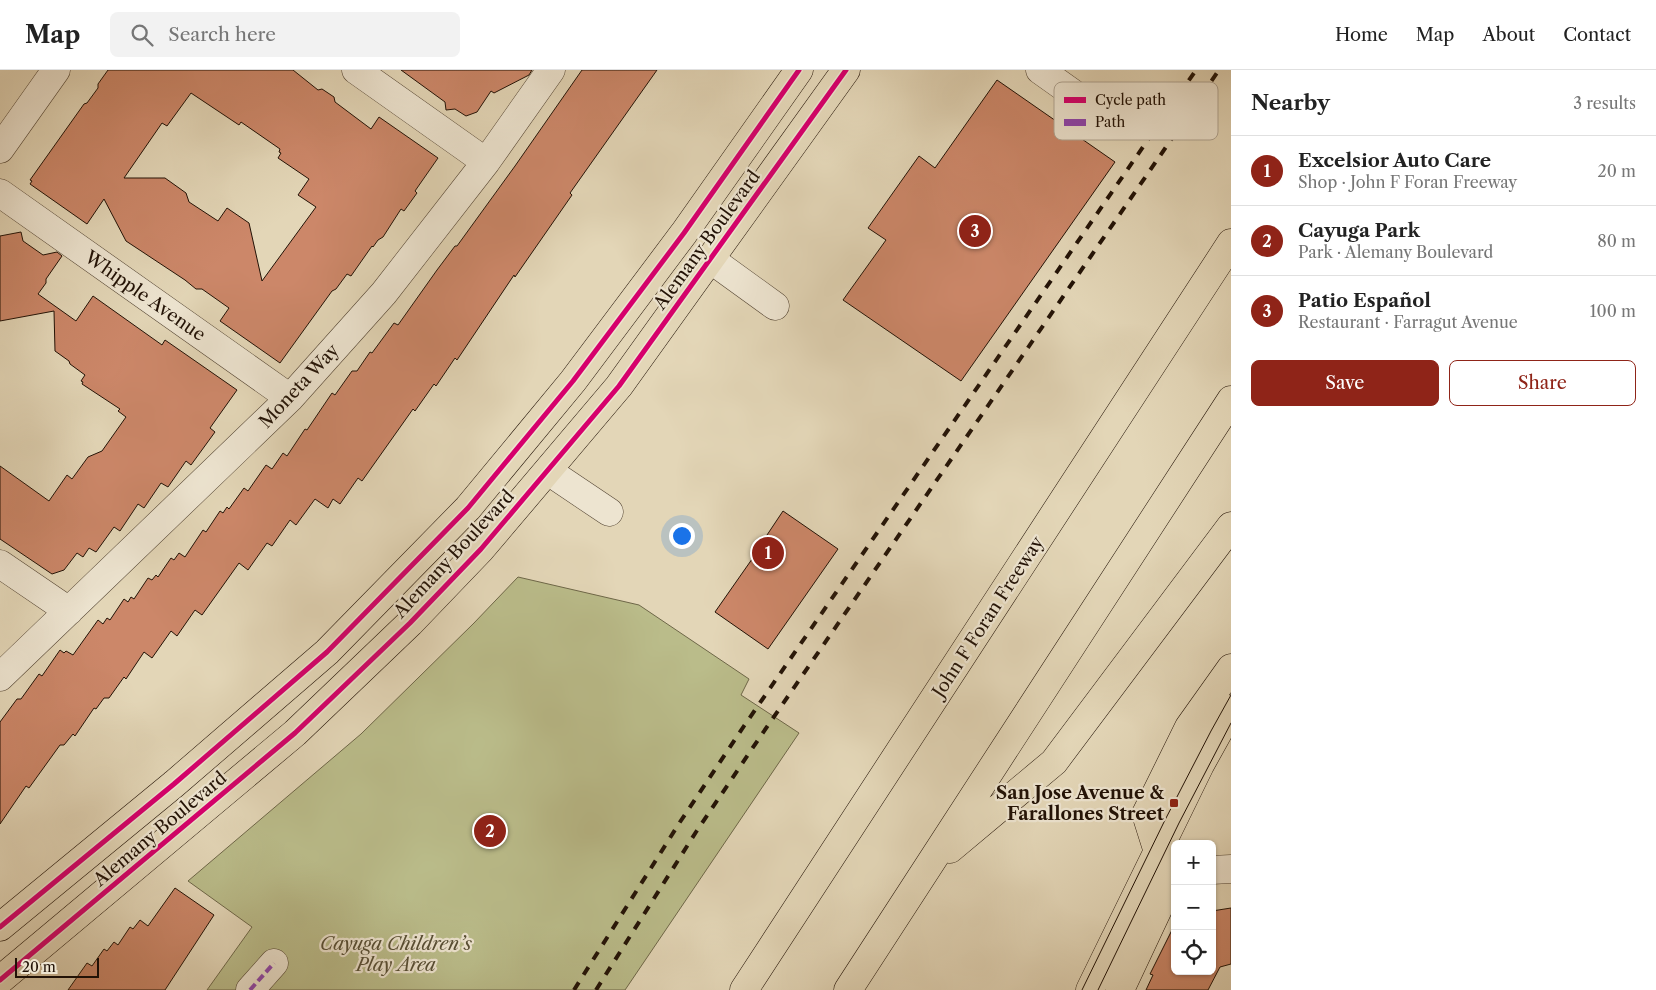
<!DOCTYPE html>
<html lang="en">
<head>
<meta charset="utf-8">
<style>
	:root { --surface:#fff; --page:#f2f2f2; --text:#222; --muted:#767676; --line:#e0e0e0; --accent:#8f2418 }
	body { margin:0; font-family:"Libre Caslon Text",serif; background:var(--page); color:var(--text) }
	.controls { position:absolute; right:15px; bottom:15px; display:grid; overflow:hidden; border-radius:8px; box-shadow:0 1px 4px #0004 }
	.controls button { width:45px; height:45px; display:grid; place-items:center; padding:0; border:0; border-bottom:1px solid var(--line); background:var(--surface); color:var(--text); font:25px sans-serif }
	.scale { position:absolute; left:15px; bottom:12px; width:84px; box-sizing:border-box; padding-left:5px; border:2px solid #221206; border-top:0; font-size:14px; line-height:18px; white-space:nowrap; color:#221206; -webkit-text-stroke:4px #ede4d0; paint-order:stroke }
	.you { position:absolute; left:681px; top:465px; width:18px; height:18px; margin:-12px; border:4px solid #fff; border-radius:50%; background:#1a73e8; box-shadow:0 0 0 8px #1a73e833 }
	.badge { display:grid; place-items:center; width:32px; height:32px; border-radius:50%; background:var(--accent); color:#fff; font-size:16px; font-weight:700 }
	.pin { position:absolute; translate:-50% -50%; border:2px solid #fff; box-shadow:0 1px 5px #0006 }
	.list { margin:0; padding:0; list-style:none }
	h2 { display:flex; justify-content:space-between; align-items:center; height:65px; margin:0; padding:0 20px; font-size:21px }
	h2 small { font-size:16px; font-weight:400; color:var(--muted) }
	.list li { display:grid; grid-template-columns:32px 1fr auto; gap:15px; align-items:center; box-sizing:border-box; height:70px; padding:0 20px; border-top:1px solid var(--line) }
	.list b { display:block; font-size:19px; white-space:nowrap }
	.list p { margin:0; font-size:16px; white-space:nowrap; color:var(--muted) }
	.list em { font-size:16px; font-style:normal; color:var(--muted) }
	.actions { display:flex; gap:10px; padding:15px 20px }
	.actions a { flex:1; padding:11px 0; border:1px solid var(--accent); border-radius:8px; text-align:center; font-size:18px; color:var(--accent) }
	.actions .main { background:var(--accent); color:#fff }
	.icon { flex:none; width:28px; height:28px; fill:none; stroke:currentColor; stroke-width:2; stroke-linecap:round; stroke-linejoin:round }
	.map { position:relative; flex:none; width:1231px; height:920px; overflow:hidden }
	header { display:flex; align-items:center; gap:30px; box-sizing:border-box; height:70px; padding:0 25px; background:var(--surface); border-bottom:1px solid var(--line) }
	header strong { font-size:24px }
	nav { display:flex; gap:28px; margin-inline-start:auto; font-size:18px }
	.search { width:350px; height:45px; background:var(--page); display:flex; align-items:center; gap:12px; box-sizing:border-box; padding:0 18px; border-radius:8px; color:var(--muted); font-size:19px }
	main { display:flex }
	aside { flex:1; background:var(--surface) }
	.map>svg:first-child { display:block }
	.green { fill:#babc8a; stroke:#6e6748 }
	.building { fill:#cc8769; stroke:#221206; fill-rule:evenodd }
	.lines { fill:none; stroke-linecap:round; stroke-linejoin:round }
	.minor-casing { stroke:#524332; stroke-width:29 }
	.major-casing { stroke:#221206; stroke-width:29 }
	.highway-casing { stroke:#221206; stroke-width:29 }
	.minor { stroke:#ede4d0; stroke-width:28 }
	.major { stroke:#e3d6b7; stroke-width:28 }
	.highway { stroke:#e3d6b7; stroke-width:28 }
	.tram { stroke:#221206; stroke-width:1 }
	.rail { stroke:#221206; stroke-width:4; stroke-dasharray:9 9; stroke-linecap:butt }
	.quiet { stroke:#8e44ad; stroke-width:4; stroke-dasharray:8 4; stroke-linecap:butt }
	.cycleway-casing { stroke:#ede4d0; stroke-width:8 }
	.cycleway { stroke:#d6006c; stroke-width:5 }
	.poi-dot { fill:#8f2418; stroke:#ede4d0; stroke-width:2 }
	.labels { text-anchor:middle; stroke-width:4.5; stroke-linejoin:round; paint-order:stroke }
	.street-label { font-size:18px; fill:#221206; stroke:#ede4d0 }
	.poi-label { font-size:18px; font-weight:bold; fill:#221206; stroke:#ede4d0; text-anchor:end }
	.park-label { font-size:18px; font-style:italic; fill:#574e34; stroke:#ede4d0 }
	.key { fill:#ede4d0; stroke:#b0a593; stroke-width:1 }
	.key-label { font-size:14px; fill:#221206 }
</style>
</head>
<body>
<header>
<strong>Map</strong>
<div class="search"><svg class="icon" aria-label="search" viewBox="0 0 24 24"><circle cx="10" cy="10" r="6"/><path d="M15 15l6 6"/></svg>Search here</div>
<nav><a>Home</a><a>Map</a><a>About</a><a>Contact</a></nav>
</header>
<main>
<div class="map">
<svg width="1231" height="920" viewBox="0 0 1231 920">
	<rect width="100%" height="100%" fill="#e3d6b7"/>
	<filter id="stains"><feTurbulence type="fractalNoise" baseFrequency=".004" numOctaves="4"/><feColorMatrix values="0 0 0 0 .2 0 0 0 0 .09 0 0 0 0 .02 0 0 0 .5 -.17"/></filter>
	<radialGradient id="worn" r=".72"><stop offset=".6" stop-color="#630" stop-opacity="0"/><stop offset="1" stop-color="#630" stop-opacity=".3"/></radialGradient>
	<path class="green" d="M 518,507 L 639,535 L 749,609 L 741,625 L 799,663 L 625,920 L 207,920 L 252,857 L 188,811 L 361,664 L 474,553 Z"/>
	<path class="building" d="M 108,0 L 293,0 L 318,20 L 322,19 L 334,27 L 335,32 L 371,59 L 379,47 L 438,88 L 415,121 L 417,123 L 404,141 L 401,139 L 383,167 L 378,170 L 373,177 L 372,176 L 351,206 L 347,204 L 336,219 L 332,221 L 280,293 L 220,251 L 229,238 L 202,219 L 196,219 L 185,210 L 126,171 L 104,129 L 87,154 L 30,114 L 32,111 L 30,110 L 84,34 L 87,33 L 98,18 L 98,14 ZM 191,23 L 239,55 L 241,52 L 280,79 L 279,82 L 281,83 L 278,88 L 309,109 L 298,125 L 316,137 L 262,211 L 249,153 L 227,138 L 218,151 L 189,132 L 186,123 L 165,108 L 124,108 L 162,53 L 167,56 Z
		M 401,0 L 532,0 L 529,5 L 494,23 L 491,21 L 477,42 L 466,46 L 455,39 L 446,40 L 445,32 Z
		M 582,0 L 657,0 L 570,123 L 572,125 L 515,207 L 514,205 L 457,290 L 455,288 L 436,316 L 434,314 L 415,341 L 413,339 L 362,411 L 358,408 L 340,434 L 333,429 L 328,438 L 315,429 L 296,455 L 290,450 L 272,476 L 267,473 L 248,500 L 239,493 L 202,545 L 195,540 L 177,566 L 171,561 L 152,588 L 144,582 L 126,609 L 124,607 L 109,628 L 104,628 L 96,639 L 94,638 L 75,666 L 73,664 L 64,675 L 60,675 L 29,718 L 26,716 L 0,754 L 0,652 L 17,629 L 21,629 L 39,604 L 42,606 L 60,580 L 64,583 L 66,581 L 73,585 L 98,550 L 103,554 L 107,548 L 110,550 L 124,529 L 128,532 L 131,527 L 134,529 L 148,508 L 152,510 L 156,505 L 158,507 L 171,488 L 174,490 L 179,483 L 185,487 L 203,460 L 206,462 L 220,441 L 223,443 L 227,437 L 229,439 L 244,418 L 248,421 L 266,395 L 272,399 L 283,383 L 287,386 L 305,359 L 307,360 L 332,323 L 335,325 L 352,301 L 357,301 L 370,282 L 372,283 L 394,253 L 398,255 L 437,200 L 455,176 L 457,176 L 515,96 Z
		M 997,10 L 1115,92 L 961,311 L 843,230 L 886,170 L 868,158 L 919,86 L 935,98 Z
		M 21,162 L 23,171 L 43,185 L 57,182 L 62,186 L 46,209 L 46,213 L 38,224 L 76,251 L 93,226 L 162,275 L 165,270 L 237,320 L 210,358 L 215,362 L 191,395 L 186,391 L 168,417 L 161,413 L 144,438 L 138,434 L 120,461 L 114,457 L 96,482 L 89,478 L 83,487 L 77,483 L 64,500 L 52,504 L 0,469 L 0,396 L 49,431 L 67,405 L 72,409 L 88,387 L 102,381 L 126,347 L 118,341 L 120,339 L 82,314 L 83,312 L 81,311 L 85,305 L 70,294 L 69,291 L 55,281 L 54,241 L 0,251 L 0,166 Z
		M 783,441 L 838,479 L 768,579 L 715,542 L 764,472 L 763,471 Z
		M 175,818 L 214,845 L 165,920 L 68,920 L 87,893 L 92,896 L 104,879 L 107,881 L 114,872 L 118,875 L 130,857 L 133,859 L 140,850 L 148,856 Z
		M 1231,838 L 1231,894 L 1220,897 L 1208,920 L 1146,920 L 1153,905 L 1150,904 L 1175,854 L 1175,901 L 1212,901 L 1212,841 Z"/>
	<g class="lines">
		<defs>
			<path id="minor" d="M 356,0 L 486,92
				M 1040,0 L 1116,54
				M 0,79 L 56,0
				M 0,123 L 290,328
				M 710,189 L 775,236
				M 548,401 L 609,442
				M 0,494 L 69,541
				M 0,607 L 290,328 L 384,223 L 486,92 L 551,0
				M 1212,800 L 1231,799
				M 250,920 L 274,893"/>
			<path id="major" d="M 0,857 L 174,714 L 327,582 L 468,438 L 573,311 L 684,163 L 799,0
				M 0,910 L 295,663 L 410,553 L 481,479 L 619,316 L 846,0
				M 1090,920 L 1200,695 L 1231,639
				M 1120,920 L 1166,822 L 1158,782 L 1146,744 L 1189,657 L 1231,598"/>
			<path id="highway" d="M 950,779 L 1054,692 L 1231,456
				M 744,920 L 1231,173
				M 848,920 L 1231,330"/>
		</defs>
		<use href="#minor" class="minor-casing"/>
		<use href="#major" class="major-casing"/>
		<use href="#highway" class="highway-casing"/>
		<use href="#minor" class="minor"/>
		<use href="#major" class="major"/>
		<use href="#highway" class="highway"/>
		<path class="tram" d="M 1082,920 L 1165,750 L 1211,661 L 1231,625
			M 1098,920 L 1179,753 L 1231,653"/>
		<path class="rail" d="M 574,920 L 680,752 L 744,656 L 1196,0
			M 596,920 L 696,762 L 760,667 L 1219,0"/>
		<path class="quiet" d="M 250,920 L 274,893"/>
		<defs>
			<path id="cycleway" d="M 0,857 L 174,714 L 327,582 L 468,438 L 573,311 L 684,163 L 799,0
				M 0,910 L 295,663 L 410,553 L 481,479 L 619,316 L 846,0"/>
		</defs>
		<use href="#cycleway" class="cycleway-casing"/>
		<use href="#cycleway" class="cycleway"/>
	</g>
	<rect class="poi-dot" x="1169" y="728" width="10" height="10" rx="2.5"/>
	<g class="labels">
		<g class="street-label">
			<text transform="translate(707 170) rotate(-54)" y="6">Alemany Boulevard</text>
			<text transform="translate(145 226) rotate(35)" y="6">Whipple Avenue</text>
			<text transform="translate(299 316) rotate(-47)" y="6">Moneta Way</text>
			<text transform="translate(454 484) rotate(-47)" y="6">Alemany Boulevard</text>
			<text transform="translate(988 547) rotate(-57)" y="6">John F Foran Freeway</text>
			<text transform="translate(160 759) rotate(-40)" y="6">Alemany Boulevard</text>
		</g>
		<g class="poi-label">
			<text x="1164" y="729">San Jose Avenue &amp;<tspan x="1164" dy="21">Farallones Street</tspan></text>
		</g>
		<g class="park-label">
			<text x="396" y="880">Cayuga Children’s<tspan x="396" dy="21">Play Area</tspan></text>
		</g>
	</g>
	<rect x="1054" y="12" width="164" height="58" rx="8" class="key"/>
	<rect x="1064" y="27" width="22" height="6" fill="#d6006c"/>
	<rect x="1064" y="49" width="22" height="7" fill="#8e44ad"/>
	<g class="key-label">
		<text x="1095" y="35">Cycle path</text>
		<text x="1095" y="57">Path</text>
	</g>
	<rect width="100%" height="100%" filter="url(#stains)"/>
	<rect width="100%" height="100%" fill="url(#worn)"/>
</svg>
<div class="controls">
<button>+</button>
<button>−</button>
<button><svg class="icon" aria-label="locate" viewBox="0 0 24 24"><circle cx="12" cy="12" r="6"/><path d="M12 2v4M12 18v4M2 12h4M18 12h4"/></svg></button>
</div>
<div class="scale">20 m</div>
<div class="you"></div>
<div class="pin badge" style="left:768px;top:483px">1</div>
<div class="pin badge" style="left:490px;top:761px">2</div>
<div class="pin badge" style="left:975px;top:161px">3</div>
</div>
<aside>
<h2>Nearby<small>3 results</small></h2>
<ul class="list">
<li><span class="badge">1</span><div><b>Excelsior Auto Care</b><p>Shop · John F Foran Freeway</p></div><em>20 m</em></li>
<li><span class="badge">2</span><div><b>Cayuga Park</b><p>Park · Alemany Boulevard</p></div><em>80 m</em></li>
<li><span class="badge">3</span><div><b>Patio Español</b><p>Restaurant · Farragut Avenue</p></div><em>100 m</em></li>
</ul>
<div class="actions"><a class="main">Save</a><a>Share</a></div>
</aside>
</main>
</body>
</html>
